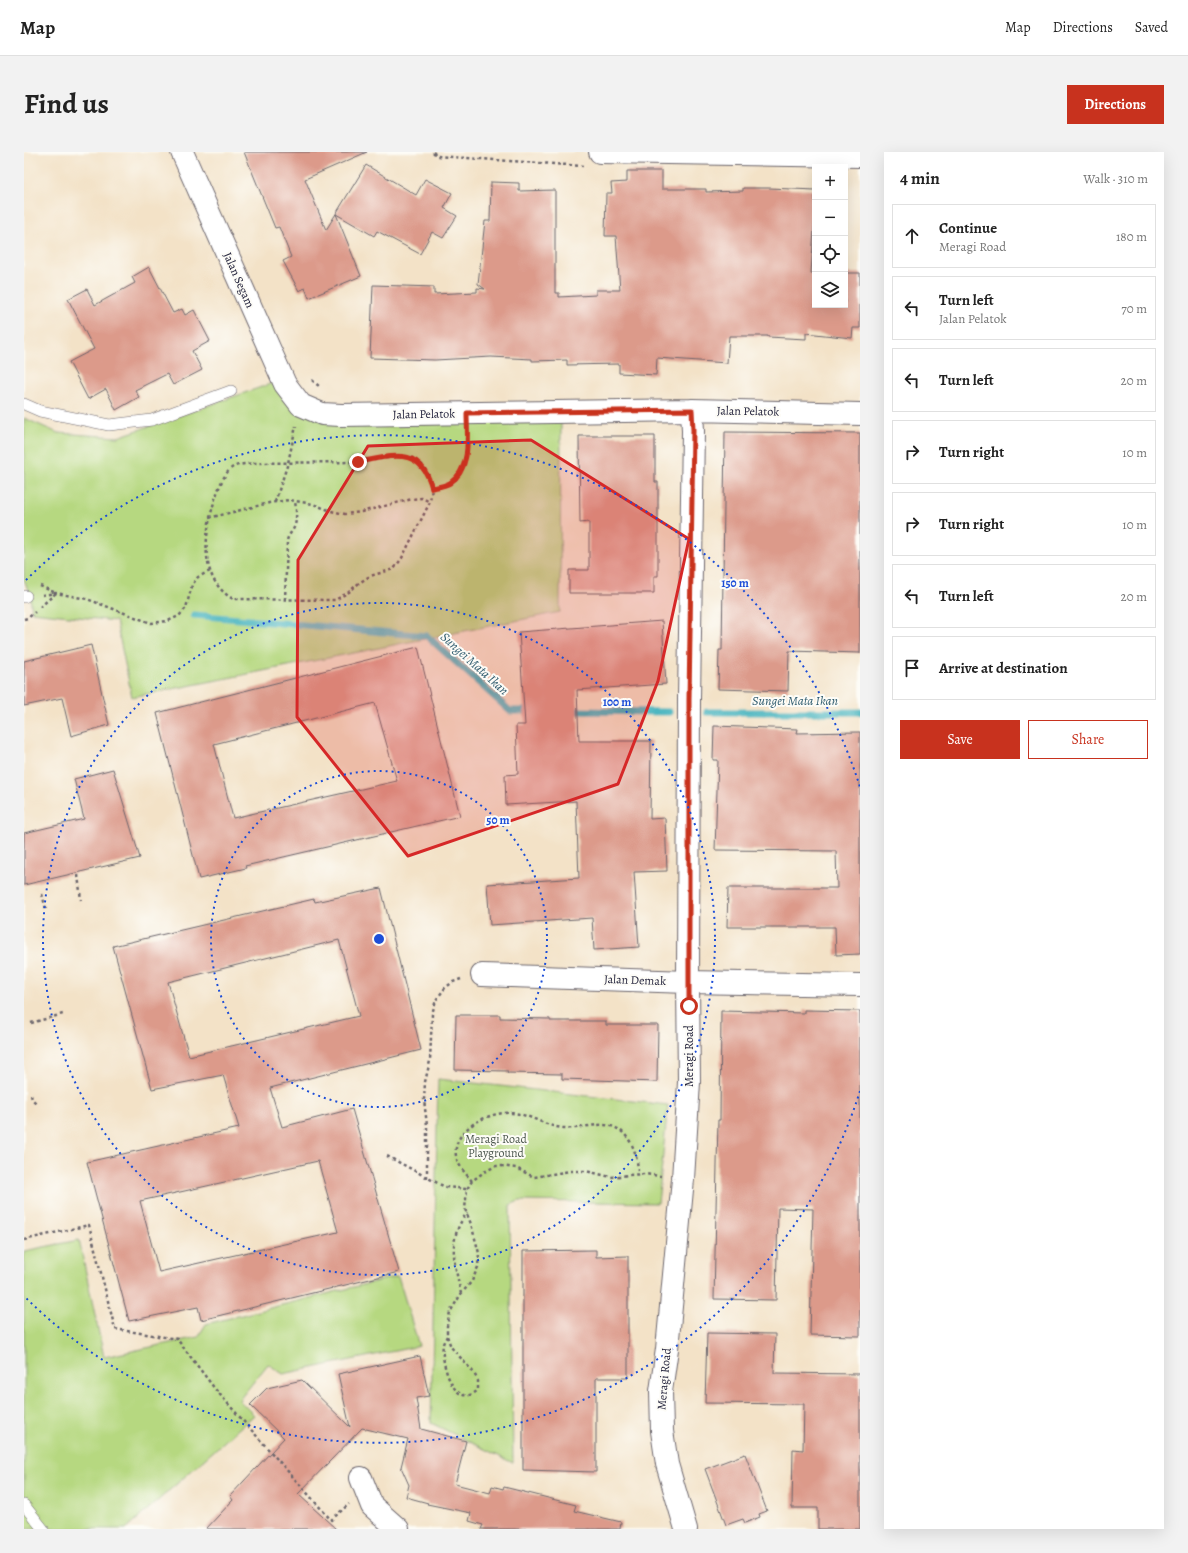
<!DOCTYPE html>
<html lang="en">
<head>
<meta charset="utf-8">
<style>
	:root { --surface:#fff; --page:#f2f2f2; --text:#222; --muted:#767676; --line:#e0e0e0; --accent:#c8321e }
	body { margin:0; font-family:Alegreya,serif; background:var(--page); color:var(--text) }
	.controls { position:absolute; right:12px; top:12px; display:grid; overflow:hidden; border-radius:0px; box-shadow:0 4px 16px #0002 }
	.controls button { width:36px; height:36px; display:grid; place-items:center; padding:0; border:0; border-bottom:1px solid var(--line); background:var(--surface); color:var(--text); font:20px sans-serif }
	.stop { position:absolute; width:12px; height:12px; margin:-9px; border:3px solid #c8321e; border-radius:50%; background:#fff }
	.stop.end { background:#c8321e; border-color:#fff; box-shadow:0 1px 4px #0008 }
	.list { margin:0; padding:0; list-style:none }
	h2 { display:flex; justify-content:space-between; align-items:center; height:52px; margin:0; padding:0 16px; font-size:17px }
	h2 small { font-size:13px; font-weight:400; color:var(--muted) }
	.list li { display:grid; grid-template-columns:26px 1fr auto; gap:12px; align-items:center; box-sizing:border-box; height:64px; margin:0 8px 8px; padding:0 8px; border:1px solid var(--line); border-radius:0px }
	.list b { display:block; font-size:15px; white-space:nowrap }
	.list p { margin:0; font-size:13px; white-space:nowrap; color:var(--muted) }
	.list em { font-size:13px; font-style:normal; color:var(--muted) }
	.actions { display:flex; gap:8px; padding:12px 16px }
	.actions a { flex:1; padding:9px 0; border:1px solid var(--accent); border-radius:0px; text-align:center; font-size:14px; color:var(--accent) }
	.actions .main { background:var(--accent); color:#fff }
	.icon { flex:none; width:22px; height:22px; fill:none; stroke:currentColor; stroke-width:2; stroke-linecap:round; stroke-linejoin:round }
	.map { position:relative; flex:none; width:836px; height:1377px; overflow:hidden; border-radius:0px }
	header { display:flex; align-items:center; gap:24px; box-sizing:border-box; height:56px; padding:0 20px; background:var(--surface); border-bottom:1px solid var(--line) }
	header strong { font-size:19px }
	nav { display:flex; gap:22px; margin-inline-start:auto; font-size:14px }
	.intro { display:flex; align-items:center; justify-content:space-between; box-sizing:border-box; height:96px; padding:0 24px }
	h1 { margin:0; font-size:28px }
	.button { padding:10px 18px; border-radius:0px; background:var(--accent); color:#fff; font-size:14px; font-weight:700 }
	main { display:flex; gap:24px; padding:0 24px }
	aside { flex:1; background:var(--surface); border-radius:0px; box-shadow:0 4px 16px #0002 }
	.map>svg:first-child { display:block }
	.green { fill:#b6d880; stroke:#6c7d5e }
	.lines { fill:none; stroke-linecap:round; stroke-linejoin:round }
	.stream { stroke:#44b3be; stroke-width:7 }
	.building { fill:#dc9a8a; fill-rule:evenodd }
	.service-casing { stroke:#6b656c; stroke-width:12 }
	.minor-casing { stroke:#6b656c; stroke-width:24 }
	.path { stroke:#6b656c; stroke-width:2.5; stroke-dasharray:3 3; stroke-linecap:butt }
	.service { stroke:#fff; stroke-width:11 }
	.minor { stroke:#fff; stroke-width:22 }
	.route { stroke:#c8321e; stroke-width:5 }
	.marked { fill:#d62828; fill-opacity:0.2; stroke:#d62828; stroke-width:3; stroke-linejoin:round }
	.ring { fill:none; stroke:#1d4ed8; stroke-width:2; stroke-dasharray:2 4 }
	.labels { text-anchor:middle; stroke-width:4; stroke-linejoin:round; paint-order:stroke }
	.street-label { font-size:12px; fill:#22223b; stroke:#fdfcf7 }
	.park-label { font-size:12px; fill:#4e5950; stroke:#fdfcf7 }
	.water-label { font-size:13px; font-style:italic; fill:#305c6f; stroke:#fdfcf7 }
	.centre { fill:#1d4ed8; stroke:#fdfcf7; stroke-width:2 }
	.ring-label { font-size:12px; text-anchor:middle; font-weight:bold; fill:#1d4ed8; stroke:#fdfcf7; stroke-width:4; stroke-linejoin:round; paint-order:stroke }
</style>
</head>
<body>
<header>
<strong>Map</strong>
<nav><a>Map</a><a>Directions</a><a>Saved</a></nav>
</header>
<div class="intro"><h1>Find us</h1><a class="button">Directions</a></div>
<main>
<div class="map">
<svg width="836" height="1377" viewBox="0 0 836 1377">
	<rect width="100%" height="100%" fill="#fdfcf7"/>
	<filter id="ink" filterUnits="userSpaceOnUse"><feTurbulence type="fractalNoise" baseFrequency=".025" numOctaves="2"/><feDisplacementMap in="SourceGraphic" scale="8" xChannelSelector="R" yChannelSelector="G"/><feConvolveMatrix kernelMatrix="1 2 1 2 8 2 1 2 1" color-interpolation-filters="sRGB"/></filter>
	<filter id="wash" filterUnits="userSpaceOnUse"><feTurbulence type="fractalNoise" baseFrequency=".012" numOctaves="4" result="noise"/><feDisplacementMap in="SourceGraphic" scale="16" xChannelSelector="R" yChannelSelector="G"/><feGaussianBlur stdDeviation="0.9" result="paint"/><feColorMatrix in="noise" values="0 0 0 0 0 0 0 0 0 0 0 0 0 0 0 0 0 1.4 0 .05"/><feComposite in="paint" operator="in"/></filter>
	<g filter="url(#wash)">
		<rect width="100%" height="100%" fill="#f3e2c7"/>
		<path class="green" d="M 249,231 L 277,257 L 537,266 L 536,460 L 108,545 L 92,469 L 8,460 L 6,444 L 0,427 L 0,266 L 34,281 L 94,285 Z
			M 414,927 L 644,953 L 634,1051 L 495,1049 L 486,1053 L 489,1311 L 407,1271 Z
			M 55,1088 L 80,1205 L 174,1185 L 182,1172 L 374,1124 L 395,1194 L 259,1222 L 244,1212 L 215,1248 L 230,1263 L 102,1377 L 0,1377 L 0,1099 Z"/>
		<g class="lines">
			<path class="stream" d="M 170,463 L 403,484 L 486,559 L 510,559
				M 544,559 L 645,560
				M 683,560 L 836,560"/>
		</g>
		<g id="blocks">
			<path class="building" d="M 220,0 L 343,0 L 281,27 L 302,78 L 342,13 L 392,43 L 401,27 L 428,41 L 420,56 L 433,64 L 419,86 L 408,80 L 396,102 L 353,79 L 350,84 L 312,62 L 337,124 L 285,146 L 281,136 L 275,139 L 259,109 L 267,105 L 255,75 L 251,76 Z
				M 603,19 L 638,19 L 638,37 L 682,37 L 682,40 L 719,39 L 719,36 L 745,36 L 791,38 L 791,64 L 787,121 L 791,121 L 791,153 L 821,153 L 821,121 L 836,121 L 836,176 L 829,176 L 828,186 L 782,181 L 782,187 L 744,185 L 744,184 L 705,184 L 703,211 L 633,206 L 632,223 L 595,221 L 595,212 L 543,213 L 543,208 L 508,209 L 508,207 L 467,205 L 411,208 L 346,206 L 349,133 L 410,135 L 410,142 L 453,140 L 453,136 L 461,137 L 454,132 L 461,69 L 466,69 L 467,30 L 495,31 L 495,39 L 531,38 L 531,141 L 535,141 L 535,145 L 572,143 L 572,138 L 596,138 L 592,84 L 581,84 L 582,41 L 588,41 L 587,31 L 603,30 Z
				M 125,115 L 149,161 L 158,157 L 161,163 L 170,158 L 186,189 L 168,199 L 178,218 L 149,233 L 143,222 L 111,238 L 115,245 L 92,258 L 82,237 L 64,247 L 45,210 L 70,197 L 44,147 L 63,137 L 71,153 L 111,131 L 108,125 Z
				M 701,280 L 836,281 L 836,501 L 765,499 L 764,539 L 694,537 L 695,498 L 698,498 Z
				M 555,284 L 631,284 L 631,330 L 634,330 L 634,424 L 630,424 L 630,441 L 545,441 L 545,418 L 565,418 L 565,370 L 556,371 Z
				M 638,469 L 642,532 L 553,538 L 555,589 L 627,589 L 626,667 L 641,666 L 643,719 L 610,720 L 615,795 L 570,798 L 568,766 L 466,773 L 463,732 L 555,726 L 552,649 L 482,653 L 481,623 L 494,622 L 492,573 L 501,573 L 495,480 Z
				M 67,493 L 85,573 L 47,584 L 38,546 L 0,554 L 0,509 Z
				M 394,495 L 436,664 L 221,714 L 222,716 L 175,727 L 133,561 ZM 351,551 L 373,629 L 209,666 L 190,592 Z
				M 690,574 L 774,577 L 773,581 L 836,580 L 836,802 L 812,803 L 811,775 L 703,775 L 704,736 L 813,736 L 812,699 L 691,698 L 694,608 L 689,608 Z
				M 89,617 L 116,706 L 0,733 L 0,681 L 60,667 L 50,627 Z
				M 357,736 L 397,898 L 246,936 L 258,975 L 328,957 L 375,1120 L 177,1168 L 174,1155 L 105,1169 L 63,1010 L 215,976 L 199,923 L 128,937 L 89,794 L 290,747 L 291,750 ZM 315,788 L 335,864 L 165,904 L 144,830 ZM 294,1009 L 314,1080 L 135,1120 L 116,1049 Z
				M 780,858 L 836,859 L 836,1184 L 786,1183 L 789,1057 L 754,1056 L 752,1148 L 690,1147 L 694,968 L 696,968 L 697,859 L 780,861 Z
				M 432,863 L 476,863 L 476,866 L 526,867 L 526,869 L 582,869 L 582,873 L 634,873 L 633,930 L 538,927 L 538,922 L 483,921 L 484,919 L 431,918 Z
				M 572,1098 L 572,1105 L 604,1104 L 604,1226 L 572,1226 L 572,1320 L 499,1318 L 499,1099 Z
				M 683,1181 L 751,1182 L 750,1221 L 836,1222 L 836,1377 L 794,1377 L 794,1356 L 768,1356 L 769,1297 L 779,1298 L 780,1252 L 681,1251 Z
				M 396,1204 L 405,1244 L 392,1246 L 397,1277 L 442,1289 L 431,1332 L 466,1341 L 468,1334 L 479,1337 L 480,1335 L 552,1353 L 550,1359 L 597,1370 L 596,1377 L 457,1377 L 459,1373 L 445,1369 L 447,1361 L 403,1352 L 404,1351 L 382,1345 L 385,1333 L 377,1315 L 384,1287 L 338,1276 L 274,1342 L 312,1377 L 182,1377 L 209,1348 L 206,1344 L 260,1286 L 226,1253 L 243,1236 L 278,1228 L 326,1275 L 314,1222 Z
				M 721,1302 L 743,1359 L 735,1362 L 736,1365 L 721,1371 L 719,1367 L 702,1373 L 681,1317 Z"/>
		</g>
	</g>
	<g filter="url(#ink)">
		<use href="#blocks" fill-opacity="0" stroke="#6b656c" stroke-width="1"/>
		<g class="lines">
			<defs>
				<path id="service" d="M 0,252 L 16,259 L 85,273 L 128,268 L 207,239
					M 0,445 L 2,444
					M 0,1353 L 19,1377"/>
				<path id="minor" d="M 158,0 L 261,232 L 277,253 L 298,262 L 317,263 L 668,258 L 836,262
					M 576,0 L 836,4
					M 458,823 L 664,830 L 836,833
					M 337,1326 L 348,1354 L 374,1377
					M 662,1377 L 643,1312 L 638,1279 L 637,1239 L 643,1197 L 659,1027 L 665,930 L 664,830 L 665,548 L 669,279 L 668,258"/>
			</defs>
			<use href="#service" class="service-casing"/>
			<use href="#minor" class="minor-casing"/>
			<path class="path" d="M 409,0 L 413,4 L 559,14
				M 288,228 L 296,235
				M 374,304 L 388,306 L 398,313 L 404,323 L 408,336 L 406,350 L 378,406 L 370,417 L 346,424 L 335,431 L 325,440 L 311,448 L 209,447 C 173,426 181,380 191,347 C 195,336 199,322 209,315 C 215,312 223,312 230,311 L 334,310 Z
				M 408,336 C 413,335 419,334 424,332 C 441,325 443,301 443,284
				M 251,350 L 264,311 L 272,274
				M 185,366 L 245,351 L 265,348 L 289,352 L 307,359 L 321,362 L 337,360 L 388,347 L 398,346 L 406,350
				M 16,434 L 32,441 L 16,455
				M 18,443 L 32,441 L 63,447 L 127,471 L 144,469 L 155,464 L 162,456 L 168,433 L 174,425 L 186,419
				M 261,448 L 263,390 C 263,383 269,380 271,373 C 273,365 272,357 271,349
				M 0,467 L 4,466 L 11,460
				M 54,723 L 57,748
				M 18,742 L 22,757
				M 7,871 L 39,862
				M 7,943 L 8,947 L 13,952
				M 363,1004 L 421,1035 L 443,1037
				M 403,1026 L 403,973 L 400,948 L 401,930 L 406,909 L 408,862 L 412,848 L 421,836 L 429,830 L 437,827
				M 448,1029 C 442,1022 434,1014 432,1004 C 428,977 465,959 488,961 C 506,962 522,975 540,976 C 559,978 580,966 597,979 C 610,990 614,1006 614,1023
				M 0,1088 L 65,1073 L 91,1177 L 153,1187 L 191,1237 L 307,1368 L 325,1352
				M 437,1142 C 431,1112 422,1088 443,1061
				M 423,1184 C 422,1186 420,1189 419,1192 C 416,1209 430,1260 454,1238 L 454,1229 L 450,1221 L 427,1195 L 423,1184 L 423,1174 L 426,1160 L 437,1142 L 448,1129 L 454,1115 L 455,1101 L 447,1072 L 441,1057 L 443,1037 L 448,1029 L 460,1020 L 472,1014 L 477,1014 L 492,1016 L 510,1025 L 546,1019 L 562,1019 L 587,1025 L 605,1023 L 621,1022 L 637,1024"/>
			<use href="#service" class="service"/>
			<use href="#minor" class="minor"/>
		</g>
	</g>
	<g class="lines" filter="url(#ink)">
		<path class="route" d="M 334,310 C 369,304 396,293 408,336 C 413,335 421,334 426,331 C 448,316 443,284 443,261 L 668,258 L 669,278 L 665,548 L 665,854"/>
	</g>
	<path class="marked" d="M 507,288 L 665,387 L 634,529 L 594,632 L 384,704 L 273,565 L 274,408 L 344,294 Z"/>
	<g class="ring">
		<circle cx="355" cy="787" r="168"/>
		<circle cx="355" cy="787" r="336"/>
		<path d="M836 939A504 504 0 0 1 2 1146M2 428A504 504 0 0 1 836 635"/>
	</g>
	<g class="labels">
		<g class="street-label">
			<text transform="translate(215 128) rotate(66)" y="4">Jalan Segam</text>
			<text transform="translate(724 259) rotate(1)" y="4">Jalan Pelatok</text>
			<text transform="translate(400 262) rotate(-1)" y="4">Jalan Pelatok</text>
			<text transform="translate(611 828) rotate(2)" y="4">Jalan Demak</text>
			<text transform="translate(665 904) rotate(-90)" y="4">Meragi Road</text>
			<text transform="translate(640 1227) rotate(-85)" y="4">Meragi Road</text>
		</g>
		<g class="park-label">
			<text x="472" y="991">Meragi Road<tspan x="472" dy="14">Playground</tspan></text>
		</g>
		<g class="water-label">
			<text transform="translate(451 511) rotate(42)" y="5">Sungei Mata Ikan</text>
			<text x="771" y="553">Sungei Mata Ikan</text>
		</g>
	</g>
	<circle cx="355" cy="787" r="6" class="centre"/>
	<g class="ring-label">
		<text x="711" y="435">150 m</text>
		<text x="593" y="554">100 m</text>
		<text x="474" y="672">50 m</text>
	</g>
</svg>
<div class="controls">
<button>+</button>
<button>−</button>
<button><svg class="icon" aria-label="locate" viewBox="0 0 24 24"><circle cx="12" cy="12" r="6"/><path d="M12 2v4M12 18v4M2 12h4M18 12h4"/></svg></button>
<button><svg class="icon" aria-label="layers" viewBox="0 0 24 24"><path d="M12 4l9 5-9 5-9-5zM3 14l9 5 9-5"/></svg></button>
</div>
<div class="stop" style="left:665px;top:854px"></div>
<div class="stop end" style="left:334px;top:310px"></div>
</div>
<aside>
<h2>4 min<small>Walk · 310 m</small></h2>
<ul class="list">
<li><svg class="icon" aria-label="ahead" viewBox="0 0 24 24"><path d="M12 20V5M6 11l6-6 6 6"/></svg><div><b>Continue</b><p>Meragi Road</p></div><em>180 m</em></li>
<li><svg class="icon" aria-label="left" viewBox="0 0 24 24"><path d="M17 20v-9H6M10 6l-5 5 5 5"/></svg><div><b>Turn left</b><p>Jalan Pelatok</p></div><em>70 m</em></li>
<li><svg class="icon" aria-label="left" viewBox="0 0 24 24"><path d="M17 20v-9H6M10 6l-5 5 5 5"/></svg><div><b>Turn left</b></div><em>20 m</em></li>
<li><svg class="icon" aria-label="right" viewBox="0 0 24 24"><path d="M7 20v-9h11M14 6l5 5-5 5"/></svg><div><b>Turn right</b></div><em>10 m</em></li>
<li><svg class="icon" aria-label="right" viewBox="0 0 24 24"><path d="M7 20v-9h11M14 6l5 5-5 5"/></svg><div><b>Turn right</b></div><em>10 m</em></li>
<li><svg class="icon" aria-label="left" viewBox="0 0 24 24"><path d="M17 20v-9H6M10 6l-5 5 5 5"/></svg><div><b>Turn left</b></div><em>20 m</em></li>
<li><svg class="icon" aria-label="arrive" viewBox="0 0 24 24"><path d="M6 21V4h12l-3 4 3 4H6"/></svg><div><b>Arrive at destination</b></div></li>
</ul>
<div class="actions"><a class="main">Save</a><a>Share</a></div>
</aside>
</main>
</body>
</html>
